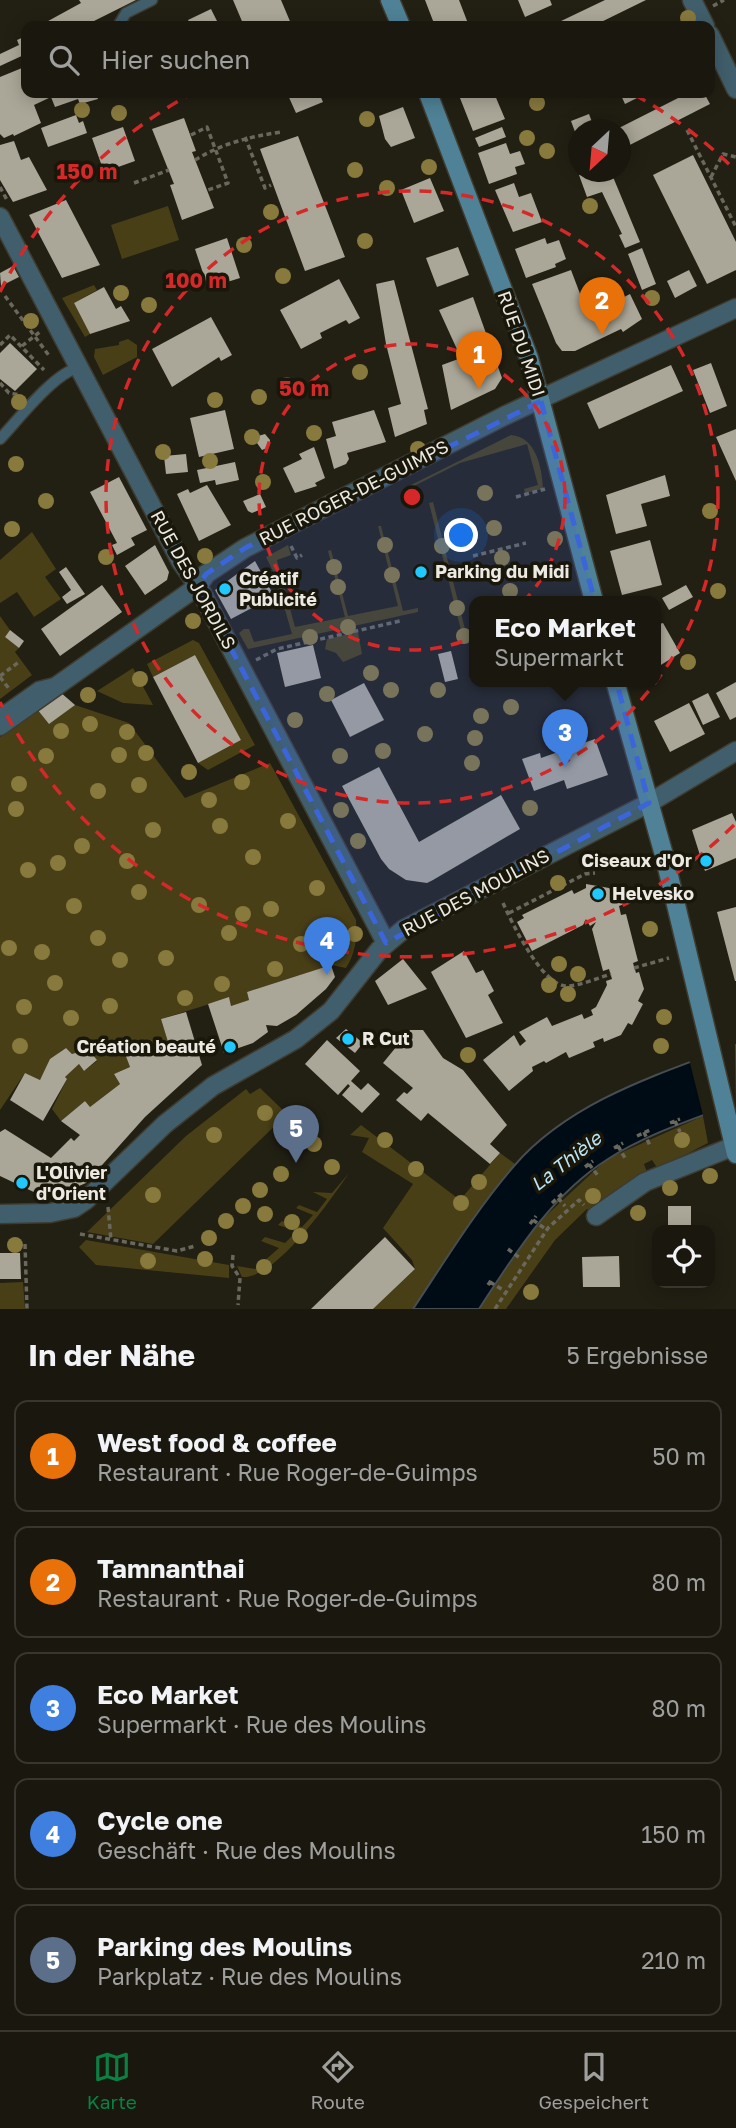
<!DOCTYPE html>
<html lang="de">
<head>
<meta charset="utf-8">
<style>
	:root { --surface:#1a170e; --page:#27241c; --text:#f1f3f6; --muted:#9f9f9e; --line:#38362e; --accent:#0b8043 }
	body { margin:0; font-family:"Golos Text",sans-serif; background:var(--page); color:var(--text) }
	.controls { position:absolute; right:21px; bottom:21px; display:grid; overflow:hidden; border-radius:14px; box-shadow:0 4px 18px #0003 }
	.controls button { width:63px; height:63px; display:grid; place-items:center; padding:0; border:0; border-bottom:2px solid var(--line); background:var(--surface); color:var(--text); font:35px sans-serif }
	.compass { position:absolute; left:568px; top:119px; width:63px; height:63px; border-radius:50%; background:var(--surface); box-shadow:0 4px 18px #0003; rotate:206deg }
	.you { position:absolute; left:462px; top:536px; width:24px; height:24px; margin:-18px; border:5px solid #fff; border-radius:50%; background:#1a73e8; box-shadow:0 0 0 10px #1a73e833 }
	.badge { display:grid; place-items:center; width:46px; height:46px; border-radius:50%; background:var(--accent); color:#fff; font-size:23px; font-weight:700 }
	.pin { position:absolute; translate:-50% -58px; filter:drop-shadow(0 2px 4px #0008) }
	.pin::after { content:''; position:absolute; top:37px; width:24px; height:21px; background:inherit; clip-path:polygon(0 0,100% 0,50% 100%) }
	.popup { position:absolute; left:469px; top:596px; width:192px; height:91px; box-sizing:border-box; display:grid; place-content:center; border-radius:14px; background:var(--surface); filter:drop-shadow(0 2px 5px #0005); font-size:23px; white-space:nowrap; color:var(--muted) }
	.popup b { font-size:26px; color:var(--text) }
	.popup::after { content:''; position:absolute; left:50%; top:100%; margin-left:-14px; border:14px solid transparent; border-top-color:var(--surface) }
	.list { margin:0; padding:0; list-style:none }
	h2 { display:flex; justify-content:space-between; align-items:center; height:91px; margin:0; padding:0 28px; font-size:30px }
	h2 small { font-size:23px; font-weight:400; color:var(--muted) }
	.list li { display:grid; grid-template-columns:46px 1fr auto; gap:21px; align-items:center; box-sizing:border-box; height:112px; margin:0 14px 14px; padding:0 14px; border:2px solid var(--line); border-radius:14px }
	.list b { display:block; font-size:26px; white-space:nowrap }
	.list p { margin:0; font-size:23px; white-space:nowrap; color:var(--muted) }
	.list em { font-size:23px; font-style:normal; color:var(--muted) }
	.icon { flex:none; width:38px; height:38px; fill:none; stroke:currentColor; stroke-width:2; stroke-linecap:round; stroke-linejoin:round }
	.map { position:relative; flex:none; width:736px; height:1309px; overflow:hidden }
	.search { position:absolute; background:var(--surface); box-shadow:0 4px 18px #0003; left:21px; right:21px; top:21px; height:77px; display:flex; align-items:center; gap:18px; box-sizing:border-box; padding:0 24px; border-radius:14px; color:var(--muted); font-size:26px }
	.sheet { height:721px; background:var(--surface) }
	nav { display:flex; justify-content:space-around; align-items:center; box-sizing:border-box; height:98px; border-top:2px solid var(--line); background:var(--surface); font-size:19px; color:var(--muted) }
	nav a { display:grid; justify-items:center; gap:4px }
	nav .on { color:var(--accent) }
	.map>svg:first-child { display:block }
	.green { fill:#493f17 }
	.water { fill:#000c15; stroke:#464e52; stroke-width:2 }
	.pier { fill:#221f13 }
	.building { fill:#aba798 }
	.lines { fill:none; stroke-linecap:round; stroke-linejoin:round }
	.service-casing { stroke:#3e3b30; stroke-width:13 }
	.minor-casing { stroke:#3e3b30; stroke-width:21 }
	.tertiary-casing { stroke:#3e3b30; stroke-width:21 }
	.secondary-casing { stroke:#3e3b30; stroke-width:21 }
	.path { stroke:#6a685d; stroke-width:3.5; stroke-dasharray:5 3.5; stroke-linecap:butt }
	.service { stroke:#405e6b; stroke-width:10 }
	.minor { stroke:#405e6b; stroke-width:18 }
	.tertiary { stroke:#405e6b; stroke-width:18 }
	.secondary { stroke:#4f8296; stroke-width:18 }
	.tree { fill:#88793d }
	.marked { fill:#3c65d9; fill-opacity:0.2; stroke:#3c65d9; stroke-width:5; stroke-dasharray:14 9; stroke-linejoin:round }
	.ring { fill:none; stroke:#d62828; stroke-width:3.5; stroke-dasharray:12 9 }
	.poi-dot { fill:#20c9fd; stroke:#19160a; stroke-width:2.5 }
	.labels { text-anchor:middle; stroke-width:7; stroke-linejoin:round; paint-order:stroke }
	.street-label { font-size:18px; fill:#ebe9e1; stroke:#19160a }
	.poi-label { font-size:18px; font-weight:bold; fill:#ebe9e1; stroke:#19160a; text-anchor:start }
	.water-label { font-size:19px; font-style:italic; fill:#bce5f6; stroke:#19160a }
	.centre { fill:#d62828; stroke:#19160a; stroke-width:3.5 }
	.ring-label { font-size:21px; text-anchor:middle; font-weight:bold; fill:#d62828; stroke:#19160a; stroke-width:7; stroke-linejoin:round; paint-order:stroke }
</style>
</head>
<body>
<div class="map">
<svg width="736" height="1309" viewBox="0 0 736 1309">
	<rect width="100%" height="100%" fill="#221f13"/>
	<path class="green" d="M 168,206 L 179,240 L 122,259 L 111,225 Z
		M 94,285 L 97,290 L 74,303 L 90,334 L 85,337 L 62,298 Z
		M 128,339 L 137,345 L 137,357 L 103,375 L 94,357 L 95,349 L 119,345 L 119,342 Z
		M 511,435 C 536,437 542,467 543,489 L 525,493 L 524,489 L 538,485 L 527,444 L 460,463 L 408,489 L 407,487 Z
		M 433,502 L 467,637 L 463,638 L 429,503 Z
		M 378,526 L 381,526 L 403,611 L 418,608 L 418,612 L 248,649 L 239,633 L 244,629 L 249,629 L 254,642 L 292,634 L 275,575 L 266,557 L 288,545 L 291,555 L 277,560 L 295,627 L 345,617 L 328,551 L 331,550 L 348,616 L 398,606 Z
		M 32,532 L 56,569 L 45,577 L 61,599 L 34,617 L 17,592 L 0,603 L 0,560 Z
		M 0,616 L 10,630 L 5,637 L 19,648 L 15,652 L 32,675 L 0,699 Z
		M 358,632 L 362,654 L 343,662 L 336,653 L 325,649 L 327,639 Z
		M 193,640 L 199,643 L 255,745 L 208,770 L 198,763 L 241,740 L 195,655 L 153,677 L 147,664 Z
		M 133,668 L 153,705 L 123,703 L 97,691 Z
		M 60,692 L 75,705 L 129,723 L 185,798 L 270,763 L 356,920 C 357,938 356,952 346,968 L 331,965 L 247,992 L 249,1000 L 231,1006 L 229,998 L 161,1019 L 168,1042 L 125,1051 L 130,1067 L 114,1074 L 120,1084 L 90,1107 L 85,1101 L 61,1121 L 52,1109 L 67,1079 L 65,1077 L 79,1064 L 84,1071 L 97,1061 L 89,1049 L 72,1054 L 66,1048 C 52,1056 47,1066 40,1080 L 25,1073 L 0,1110 L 0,737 Z
		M 260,1088 L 287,1114 L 153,1244 L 87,1232 L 186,1136 L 246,1089 L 250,1094 Z
		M 703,1116 L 708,1143 L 658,1169 L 652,1160 L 644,1164 L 648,1175 L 593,1211 L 587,1209 L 555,1240 L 506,1309 L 479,1309 L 537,1224 L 607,1159 Z
		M 361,1125 L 460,1200 L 500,1153 L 515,1164 L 473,1219 L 413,1309 L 373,1309 L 415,1269 L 412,1260 L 383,1228 L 413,1184 L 362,1152 L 369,1138 L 350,1135 Z
		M 349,1173 C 330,1201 275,1280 242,1277 L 237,1266 L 255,1269 L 279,1248 L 261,1241 L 265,1237 L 285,1243 L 297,1231 L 278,1225 L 282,1221 L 302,1227 L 313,1215 L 296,1208 L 299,1205 L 317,1212 L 327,1199 L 313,1192 L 332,1193 Z
		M 86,1240 L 229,1265 L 229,1278 L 96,1265 L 79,1247 Z
		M 23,1282 L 25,1309 L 0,1309 L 0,1283 Z"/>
	<path class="water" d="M 736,1045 L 736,1103 C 694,1119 646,1134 608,1159 C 551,1195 515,1254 479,1309 L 413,1309 C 445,1261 476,1210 514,1166 C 570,1101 659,1074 736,1045 Z"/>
	<path class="pier" d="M 735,1041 L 736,1107 L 704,1119 L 689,1059 Z"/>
	<path class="building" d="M 79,0 L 136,0 L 90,23 L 91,26 L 39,26 L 81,3 Z
		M 233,0 L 281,0 L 292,26 L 244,26 Z
		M 425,0 L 459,0 L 469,26 L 435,26 Z
		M 518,0 L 550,0 L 552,5 L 525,17 Z
		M 605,0 L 646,0 L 593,26 L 561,26 L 559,22 Z
		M 211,9 L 218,23 L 191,26 L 188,20 Z
		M 26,36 L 26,54 L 0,66 L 0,54 L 19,45 L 17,40 Z
		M 22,68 L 26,93 L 96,93 L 98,99 L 80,104 L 78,99 L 55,107 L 51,97 L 34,105 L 41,123 L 14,136 L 13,134 L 4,138 L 0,134 L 0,77 Z
		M 287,93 L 319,93 L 323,102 L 296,113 Z
		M 458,93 L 494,93 L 505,119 L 473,131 Z
		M 620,93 L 647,93 L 625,104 Z
		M 688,93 L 704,93 L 710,104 L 620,150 L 620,130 L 615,130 Z
		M 403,107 L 415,138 L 391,147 L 385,139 L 379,116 Z
		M 589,114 L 595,130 L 578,130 L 578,140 L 571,121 Z
		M 76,115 L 79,123 L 83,121 L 87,133 L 48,147 L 41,128 Z
		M 184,118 L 196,151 L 192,152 L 214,208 L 182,220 L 170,185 L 174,184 L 152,129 Z
		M 123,127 L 135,161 L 104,172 L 92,138 Z
		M 502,127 L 506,137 L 479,147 L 475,138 Z
		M 298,136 L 345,257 L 305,271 L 260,149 Z
		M 14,141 L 21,160 L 29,157 L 47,190 L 13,202 L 0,180 L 0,145 Z
		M 506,143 L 510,154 L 520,151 L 525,164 L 515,167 L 517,174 L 489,184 L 478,153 Z
		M 693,155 L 736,242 L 736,270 L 707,284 L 653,175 Z
		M 590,172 L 611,172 L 640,242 L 625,248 L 619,235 L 622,234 L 602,192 L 587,197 L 579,175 Z
		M 430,178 L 444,211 L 414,223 L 401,190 Z
		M 514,183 L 519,197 L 531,193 L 542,222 L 513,232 L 495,190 Z
		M 66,200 L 100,265 L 62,278 L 29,215 Z
		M 227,238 L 240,278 L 208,288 L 195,249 Z
		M 545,238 L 547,244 L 559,240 L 566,259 L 555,264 L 556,267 L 526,278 L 515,249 Z
		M 458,247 L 469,275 L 437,287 L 426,258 Z
		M 642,248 L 656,284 L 642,290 L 628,254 Z
		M 13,266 L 19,277 L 1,286 L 0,273 Z
		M 571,270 L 582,299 L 594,294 L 602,308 L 630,294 L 642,319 L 623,332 L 621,329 L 575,351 L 562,351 L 556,343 L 532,284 Z
		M 689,270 L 697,286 L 675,298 L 667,281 Z
		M 339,279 L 360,318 L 349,324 L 346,320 L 320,333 L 322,338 L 301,349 L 280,310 Z
		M 394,280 L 428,409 L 424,410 L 427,424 L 395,437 L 388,408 L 401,404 L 386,344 L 376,284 Z
		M 104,287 L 116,309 L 121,306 L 130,321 L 90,334 L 74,303 Z
		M 473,297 L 502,378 L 495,389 L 451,410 L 442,365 L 461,358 L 439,310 Z
		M 211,317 L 232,355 L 221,361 L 219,357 L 172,387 L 152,349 Z
		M 10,343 L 37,369 L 15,391 L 0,379 L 0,353 Z
		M 711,363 L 727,406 L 710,413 L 693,370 Z
		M 671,365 L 683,391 L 599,429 L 587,403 Z
		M 225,410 L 234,449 L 199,457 L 190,418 Z
		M 374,410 L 386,442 L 347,453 L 349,459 L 346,464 L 334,469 L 326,439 L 336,436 L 332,422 Z
		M 736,429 L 736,481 L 716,437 Z
		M 265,434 L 270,440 L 269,447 L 262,450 L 257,443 L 258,436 Z
		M 314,447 L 325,478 L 315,483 L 317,486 L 295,493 L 283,468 L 302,459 L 299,454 Z
		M 186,454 L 188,472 L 166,474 L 164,456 Z
		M 235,462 L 239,480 L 216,485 L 215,480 L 200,483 L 197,470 Z
		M 665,475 L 670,496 L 641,504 L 647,526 L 616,534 L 606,495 Z
		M 119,477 L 147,530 L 131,538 L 135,545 L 117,555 L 112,545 L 117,543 L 90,492 Z
		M 207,485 L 231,525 L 199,541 L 177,494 L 188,489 L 190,493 Z
		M 260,494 L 266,507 L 252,513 L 248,511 L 243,501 Z
		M 650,540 L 662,585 L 622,595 L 610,551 Z
		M 155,545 L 169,572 L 167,580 L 145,595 L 125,566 Z
		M 255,561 L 274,596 L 231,619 L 215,590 Z
		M 66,567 L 85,594 L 67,604 L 62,597 L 71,590 L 59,572 Z
		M 102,585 L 122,612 L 60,656 L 41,629 Z
		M 686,585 L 693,597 L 669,610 L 662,598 Z
		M 663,623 L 680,653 L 656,668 L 656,625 Z
		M 10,630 L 24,641 L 19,648 L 5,637 Z
		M 313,645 L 321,678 L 285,687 L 277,653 Z
		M 451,651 L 458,679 L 445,682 L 438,654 Z
		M 195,655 L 241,740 L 198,763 L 153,677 Z
		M 736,682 L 736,717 L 730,720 L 716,693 Z
		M 364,683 L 384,720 L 350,737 L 331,700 Z
		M 60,692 L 75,705 L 49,724 L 37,709 Z
		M 708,693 L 720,717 L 703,725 L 692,701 Z
		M 689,703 L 705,734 L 670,752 L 654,721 Z
		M 595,739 L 608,775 L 567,789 L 564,780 L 534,791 L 522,759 L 540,753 L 541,758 Z
		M 379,767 L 419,842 L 501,795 L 520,829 L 433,880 L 427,883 L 406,880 L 389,869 L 381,859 L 342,786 Z
		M 732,813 L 736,822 L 736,858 L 705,871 L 692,830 Z
		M 586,884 L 609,888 L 624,904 L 619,906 L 621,915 L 626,914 L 638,961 L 633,963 L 636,973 L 639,972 L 644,989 L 638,1001 L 643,1004 L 632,1025 L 628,1023 L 621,1035 L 604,1042 L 603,1038 L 593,1042 L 595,1047 L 569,1058 L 566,1052 L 546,1063 L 544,1061 L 532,1067 L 533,1071 L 509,1091 L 483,1060 L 514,1035 L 520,1046 L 526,1041 L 519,1032 L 547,1017 L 552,1026 L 582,1014 L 584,1019 L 593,1015 L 591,1010 L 596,1007 L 607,985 L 606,981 L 612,979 L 609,969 L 603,971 L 592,929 L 596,922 L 590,926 L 586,919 L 583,925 L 532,951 L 517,922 L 524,918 L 522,915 L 572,890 L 574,894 L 586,888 Z
		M 736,907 L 736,981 L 735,981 L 717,912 Z
		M 464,951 L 476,973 L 483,970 L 494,991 L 488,995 L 503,1023 L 466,1038 L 431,972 Z
		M 403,959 L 427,989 L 388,1005 L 375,981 Z
		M 331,965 L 335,977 L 326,989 L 296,1015 L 277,1026 L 266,1025 L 268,1032 L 253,1043 L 224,1053 L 208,1004 L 229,997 L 231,1006 L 249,1000 L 247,992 Z
		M 186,1012 L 202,1065 L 145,1117 L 86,1183 L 60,1194 L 40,1195 L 0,1176 L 0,1132 L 5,1129 L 51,1158 L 71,1138 L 74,1141 L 80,1135 L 61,1121 L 85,1101 L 90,1107 L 120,1084 L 114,1074 L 130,1067 L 124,1051 L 168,1042 L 161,1019 Z
		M 346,1029 L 363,1043 L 355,1053 L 336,1038 Z
		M 410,1030 L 423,1030 L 443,1058 L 463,1070 L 507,1125 L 490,1144 L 500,1153 L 490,1164 L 428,1113 L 421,1121 L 396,1100 L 404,1092 L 407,1094 L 413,1088 L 383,1063 Z
		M 327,1040 L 360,1071 L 351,1081 L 361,1090 L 368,1083 L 380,1094 L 362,1113 L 342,1095 L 350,1086 L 348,1084 L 338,1095 L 305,1064 Z
		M 66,1048 L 72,1054 L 88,1049 L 97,1060 L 84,1071 L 79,1064 L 65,1077 L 67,1079 L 43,1121 L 10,1100 L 25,1073 L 40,1080 L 50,1059 Z
		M 668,1206 L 691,1206 L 691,1228 L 703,1228 L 703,1230 L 668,1230 Z
		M 385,1237 L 415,1269 L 373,1309 L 311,1309 Z
		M 0,1253 L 20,1253 L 21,1279 L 0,1279 Z
		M 619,1256 L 620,1287 L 583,1287 L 582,1257 Z"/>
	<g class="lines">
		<defs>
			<path id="service" d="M 118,26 L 126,13 L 152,0
				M 0,439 C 18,420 54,373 78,368
				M 0,714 L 38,687 L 54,683"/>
			<path id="minor" d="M 692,0 L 705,26
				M 710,35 L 736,89
				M 0,217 L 181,562 L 198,586 L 386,943
				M 0,726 L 198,586 L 206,574 L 245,548 L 504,416 L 736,308
				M 649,803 L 736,751
				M 596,1216 L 645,1182 L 734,1146"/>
			<path id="tertiary" d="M 0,1214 L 50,1213 L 74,1208 L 86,1200 L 165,1124 L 213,1086 L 296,1039 L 331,1011 L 379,950 L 404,929 L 649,803"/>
			<path id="secondary" d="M 390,0 L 401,26
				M 428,93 L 529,358 L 594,601
				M 615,681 L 664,855 L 736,1154"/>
		</defs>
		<use href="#service" class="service-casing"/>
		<use href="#minor" class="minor-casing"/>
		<use href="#tertiary" class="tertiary-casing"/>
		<use href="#secondary" class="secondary-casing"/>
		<path class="path" d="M 713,6 L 724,0
			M 687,130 L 736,227
			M 191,135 L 207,127 L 228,183 L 208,190
			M 245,137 L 265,188 L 271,185
			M 195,160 C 223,143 249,137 281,132
			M 711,177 L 723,154 L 736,157
			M 134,183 L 169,170
			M 0,187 L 7,200
			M 5,296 L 50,357
			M 0,345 L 10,335 L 44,370
			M 22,346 L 41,331
			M 0,383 L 9,393 L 20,395
			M 516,497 L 545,489
			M 291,546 L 297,558 L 302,555
			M 473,556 L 526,543
			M 256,660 L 277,649 L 400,621
			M 0,676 L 19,662
			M 0,677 L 10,690
			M 503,903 C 512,923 543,988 568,986 C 582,985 598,978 611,974
			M 509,913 L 585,874 L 595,873
			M 634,968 L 669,958
			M 675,1121 L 680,1132
			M 670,1123 L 680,1119
			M 644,1132 L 650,1146
			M 637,1136 L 652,1129
			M 618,1146 L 625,1158
			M 614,1148 L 623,1143
			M 589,1164 L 599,1177
			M 585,1167 L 593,1161
			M 558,1198 L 565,1206
			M 552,1203 L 563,1193
			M 108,1207 L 111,1240
			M 533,1220 L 544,1228
			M 530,1224 L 536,1216
			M 80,1234 L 177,1251 L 195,1246
			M 25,1244 L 27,1309
			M 508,1249 L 521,1259
			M 233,1255 L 232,1266 L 240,1278 L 238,1305
			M 490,1282 L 503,1290
			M 488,1285 L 492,1279
			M 495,1309 L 548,1228 L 579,1200 L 584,1205"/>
		<use href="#service" class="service"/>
		<use href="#minor" class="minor"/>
		<use href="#tertiary" class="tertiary"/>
		<use href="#secondary" class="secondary"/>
	</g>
	<g class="tree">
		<circle cx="688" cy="18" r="8"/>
		<circle cx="537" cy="103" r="8"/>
		<circle cx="82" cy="110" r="8"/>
		<circle cx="119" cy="113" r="8"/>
		<circle cx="367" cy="119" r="8"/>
		<circle cx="527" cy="138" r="8"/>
		<circle cx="547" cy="151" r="8"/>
		<circle cx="429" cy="167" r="8"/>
		<circle cx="355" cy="170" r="8"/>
		<circle cx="387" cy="188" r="8"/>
		<circle cx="590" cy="206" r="8"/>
		<circle cx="271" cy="212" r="8"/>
		<circle cx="365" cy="241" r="8"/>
		<circle cx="244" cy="245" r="8"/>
		<circle cx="283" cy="276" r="8"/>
		<circle cx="121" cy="293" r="8"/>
		<circle cx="652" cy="298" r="8"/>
		<circle cx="149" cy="305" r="8"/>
		<circle cx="31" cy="321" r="8"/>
		<circle cx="360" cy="372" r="8"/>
		<circle cx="287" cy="385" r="8"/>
		<circle cx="259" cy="397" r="8"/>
		<circle cx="215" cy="400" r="8"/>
		<circle cx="19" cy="402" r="8"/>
		<circle cx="314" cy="433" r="8"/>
		<circle cx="252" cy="437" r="8"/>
		<circle cx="418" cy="449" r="8"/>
		<circle cx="163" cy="452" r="8"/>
		<circle cx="210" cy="461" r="8"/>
		<circle cx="16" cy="464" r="8"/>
		<circle cx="263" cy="482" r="8"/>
		<circle cx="485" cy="493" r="8"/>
		<circle cx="46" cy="501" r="8"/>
		<circle cx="710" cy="511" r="8"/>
		<circle cx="494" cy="528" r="8"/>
		<circle cx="12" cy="529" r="8"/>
		<circle cx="555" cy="539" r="8"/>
		<circle cx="385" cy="545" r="8"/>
		<circle cx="442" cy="546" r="8"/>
		<circle cx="205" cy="556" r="8"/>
		<circle cx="106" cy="557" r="8"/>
		<circle cx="502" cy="558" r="8"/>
		<circle cx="334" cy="567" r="8"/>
		<circle cx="392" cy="575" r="8"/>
		<circle cx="338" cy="587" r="8"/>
		<circle cx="510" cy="591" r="8"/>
		<circle cx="718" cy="591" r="8"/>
		<circle cx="457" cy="608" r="8"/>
		<circle cx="193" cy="621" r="8"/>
		<circle cx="348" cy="627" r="8"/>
		<circle cx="464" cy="636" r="8"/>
		<circle cx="310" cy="637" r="8"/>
		<circle cx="688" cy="662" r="8"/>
		<circle cx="371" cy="673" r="8"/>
		<circle cx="140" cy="679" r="8"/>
		<circle cx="391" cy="690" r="8"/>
		<circle cx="438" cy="690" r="8"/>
		<circle cx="327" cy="694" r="8"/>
		<circle cx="88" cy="695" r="8"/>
		<circle cx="511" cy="707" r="8"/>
		<circle cx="481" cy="716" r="8"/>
		<circle cx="295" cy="720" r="8"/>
		<circle cx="90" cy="724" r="8"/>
		<circle cx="61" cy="731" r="8"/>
		<circle cx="127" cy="732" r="8"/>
		<circle cx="425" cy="734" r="8"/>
		<circle cx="475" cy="738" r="8"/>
		<circle cx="383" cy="751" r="8"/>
		<circle cx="146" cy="753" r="8"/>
		<circle cx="119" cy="755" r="8"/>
		<circle cx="46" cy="756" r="8"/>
		<circle cx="340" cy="756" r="8"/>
		<circle cx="472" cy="763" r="8"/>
		<circle cx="189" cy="772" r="8"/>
		<circle cx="242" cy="782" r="8"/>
		<circle cx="19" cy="784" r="8"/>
		<circle cx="139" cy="785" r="8"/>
		<circle cx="98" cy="791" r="8"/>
		<circle cx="209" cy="800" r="8"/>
		<circle cx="530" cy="808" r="8"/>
		<circle cx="16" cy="809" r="8"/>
		<circle cx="341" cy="810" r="8"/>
		<circle cx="288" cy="821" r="8"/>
		<circle cx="220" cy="826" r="8"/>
		<circle cx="153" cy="830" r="8"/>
		<circle cx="358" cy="841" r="8"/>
		<circle cx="82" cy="846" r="8"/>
		<circle cx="253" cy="857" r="8"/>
		<circle cx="127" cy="861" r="8"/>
		<circle cx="58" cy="863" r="8"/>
		<circle cx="28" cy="870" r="8"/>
		<circle cx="558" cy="883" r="8"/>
		<circle cx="317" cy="888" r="8"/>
		<circle cx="139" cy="892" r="8"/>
		<circle cx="199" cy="905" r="8"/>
		<circle cx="74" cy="906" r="8"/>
		<circle cx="271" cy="909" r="8"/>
		<circle cx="243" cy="914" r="8"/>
		<circle cx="650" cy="929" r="8"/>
		<circle cx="229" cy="933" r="8"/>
		<circle cx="355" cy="934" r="8"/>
		<circle cx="98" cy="938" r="8"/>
		<circle cx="301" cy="944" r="8"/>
		<circle cx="9" cy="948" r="8"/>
		<circle cx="42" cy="952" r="8"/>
		<circle cx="166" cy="958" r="8"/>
		<circle cx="120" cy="960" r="8"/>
		<circle cx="559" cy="964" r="8"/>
		<circle cx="275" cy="969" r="8"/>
		<circle cx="578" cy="974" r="8"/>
		<circle cx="55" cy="983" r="8"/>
		<circle cx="222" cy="984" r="8"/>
		<circle cx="549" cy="985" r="8"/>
		<circle cx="568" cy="994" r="8"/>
		<circle cx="185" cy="998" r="8"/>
		<circle cx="110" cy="1006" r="8"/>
		<circle cx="24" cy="1007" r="8"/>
		<circle cx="664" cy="1017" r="8"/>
		<circle cx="71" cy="1018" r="8"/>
		<circle cx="20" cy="1046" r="8"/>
		<circle cx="661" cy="1046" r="8"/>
		<circle cx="468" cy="1055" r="8"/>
		<circle cx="265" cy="1113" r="8"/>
		<circle cx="214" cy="1135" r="8"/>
		<circle cx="385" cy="1140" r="8"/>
		<circle cx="682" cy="1140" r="8"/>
		<circle cx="314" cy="1144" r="8"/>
		<circle cx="332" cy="1167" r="8"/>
		<circle cx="416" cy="1169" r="8"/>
		<circle cx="281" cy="1174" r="8"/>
		<circle cx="710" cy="1176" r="8"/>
		<circle cx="479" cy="1182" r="8"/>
		<circle cx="670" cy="1188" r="8"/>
		<circle cx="260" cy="1190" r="8"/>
		<circle cx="153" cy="1195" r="8"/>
		<circle cx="593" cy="1196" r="8"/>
		<circle cx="461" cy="1203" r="8"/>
		<circle cx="243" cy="1206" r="8"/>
		<circle cx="638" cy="1213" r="8"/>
		<circle cx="265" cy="1214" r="8"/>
		<circle cx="226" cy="1221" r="8"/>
		<circle cx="292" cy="1222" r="8"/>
		<circle cx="300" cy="1236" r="8"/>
		<circle cx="209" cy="1238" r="8"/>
		<circle cx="15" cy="1245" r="8"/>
		<circle cx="205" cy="1259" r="8"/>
		<circle cx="148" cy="1261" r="8"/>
		<circle cx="264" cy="1267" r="8"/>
		<circle cx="531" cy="1292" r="8"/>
	</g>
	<path class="marked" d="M 541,401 L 649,803 L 386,943 L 198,586 L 206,574 L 245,548 Z"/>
	<g class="ring">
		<circle cx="412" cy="497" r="153"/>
		<circle cx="412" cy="497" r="306"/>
		<path d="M734 825A460 460 0 0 1 0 702M0 292A460 460 0 0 1 189 95M635 95A460 460 0 0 1 734 169"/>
	</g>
	<g class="poi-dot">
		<circle cx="421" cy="572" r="7"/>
		<circle cx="225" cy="589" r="7"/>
		<circle cx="706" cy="861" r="7"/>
		<circle cx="598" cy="894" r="7"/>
		<circle cx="348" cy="1039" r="7"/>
		<circle cx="230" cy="1047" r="7"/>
		<circle cx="22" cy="1183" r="7"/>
	</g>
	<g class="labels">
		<g class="street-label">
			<text transform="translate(521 344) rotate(71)" y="6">RUE DU MIDI</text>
			<text transform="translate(354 493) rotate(-27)" y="6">RUE ROGER-DE-GUIMPS</text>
			<text transform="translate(193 580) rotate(61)" y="6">RUE DES JORDILS</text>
			<text transform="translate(476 893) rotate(-28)" y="6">RUE DES MOULINS</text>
		</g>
		<g class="poi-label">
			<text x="435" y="578">Parking du Midi</text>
			<text x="239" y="585">Créatif<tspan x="239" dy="21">Publicité</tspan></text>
			<text x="692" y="867" text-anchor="end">Ciseaux d'Or</text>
			<text x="612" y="900">Helvesko</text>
			<text x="362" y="1045">R Cut</text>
			<text x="216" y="1053" text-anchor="end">Création beauté</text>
			<text x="36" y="1179">L'Olivier<tspan x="36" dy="21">d'Orient</tspan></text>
		</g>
		<g class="water-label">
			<text transform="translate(566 1161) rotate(-38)" y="7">La Thièle</text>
		</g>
	</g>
	<circle cx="412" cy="497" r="10" class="centre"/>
	<g class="ring-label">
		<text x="87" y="179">150 m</text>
		<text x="196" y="288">100 m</text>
		<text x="304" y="396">50 m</text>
	</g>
</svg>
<div class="controls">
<button><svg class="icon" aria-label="locate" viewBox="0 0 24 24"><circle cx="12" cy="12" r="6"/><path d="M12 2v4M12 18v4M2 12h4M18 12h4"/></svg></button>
</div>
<svg class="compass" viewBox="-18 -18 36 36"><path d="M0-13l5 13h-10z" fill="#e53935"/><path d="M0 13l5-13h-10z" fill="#9f9f9e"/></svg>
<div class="you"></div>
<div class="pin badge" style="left:479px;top:389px;background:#e8710a">1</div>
<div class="pin badge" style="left:602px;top:335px;background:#e8710a">2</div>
<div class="pin badge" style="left:565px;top:767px;background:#3f7fe0">3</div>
<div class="popup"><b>Eco Market</b>Supermarkt</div>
<div class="pin badge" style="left:327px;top:975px;background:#3f7fe0">4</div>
<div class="pin badge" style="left:296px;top:1163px;background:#5c6f8a">5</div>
<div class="search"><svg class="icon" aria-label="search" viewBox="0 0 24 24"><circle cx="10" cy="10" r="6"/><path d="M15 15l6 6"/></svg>Hier suchen</div>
</div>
<section class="sheet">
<h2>In der Nähe<small>5 Ergebnisse</small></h2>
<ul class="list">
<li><span class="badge" style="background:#e8710a">1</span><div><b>West food &amp; coffee</b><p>Restaurant · Rue Roger-de-Guimps</p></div><em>50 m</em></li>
<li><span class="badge" style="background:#e8710a">2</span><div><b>Tamnanthai</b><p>Restaurant · Rue Roger-de-Guimps</p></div><em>80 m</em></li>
<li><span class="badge" style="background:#3f7fe0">3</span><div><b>Eco Market</b><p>Supermarkt · Rue des Moulins</p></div><em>80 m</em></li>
<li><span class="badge" style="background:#3f7fe0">4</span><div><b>Cycle one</b><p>Geschäft · Rue des Moulins</p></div><em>150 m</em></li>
<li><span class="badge" style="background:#5c6f8a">5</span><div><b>Parking des Moulins</b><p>Parkplatz · Rue des Moulins</p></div><em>210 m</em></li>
</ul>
</section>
<nav>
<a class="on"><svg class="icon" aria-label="map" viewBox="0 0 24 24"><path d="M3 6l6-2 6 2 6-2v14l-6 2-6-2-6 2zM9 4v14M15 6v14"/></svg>Karte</a>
<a><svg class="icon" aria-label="directions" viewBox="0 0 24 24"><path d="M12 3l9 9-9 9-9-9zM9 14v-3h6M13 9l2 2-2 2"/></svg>Route</a>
<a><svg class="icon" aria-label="saved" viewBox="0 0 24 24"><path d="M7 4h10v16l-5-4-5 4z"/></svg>Gespeichert</a>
</nav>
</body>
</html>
